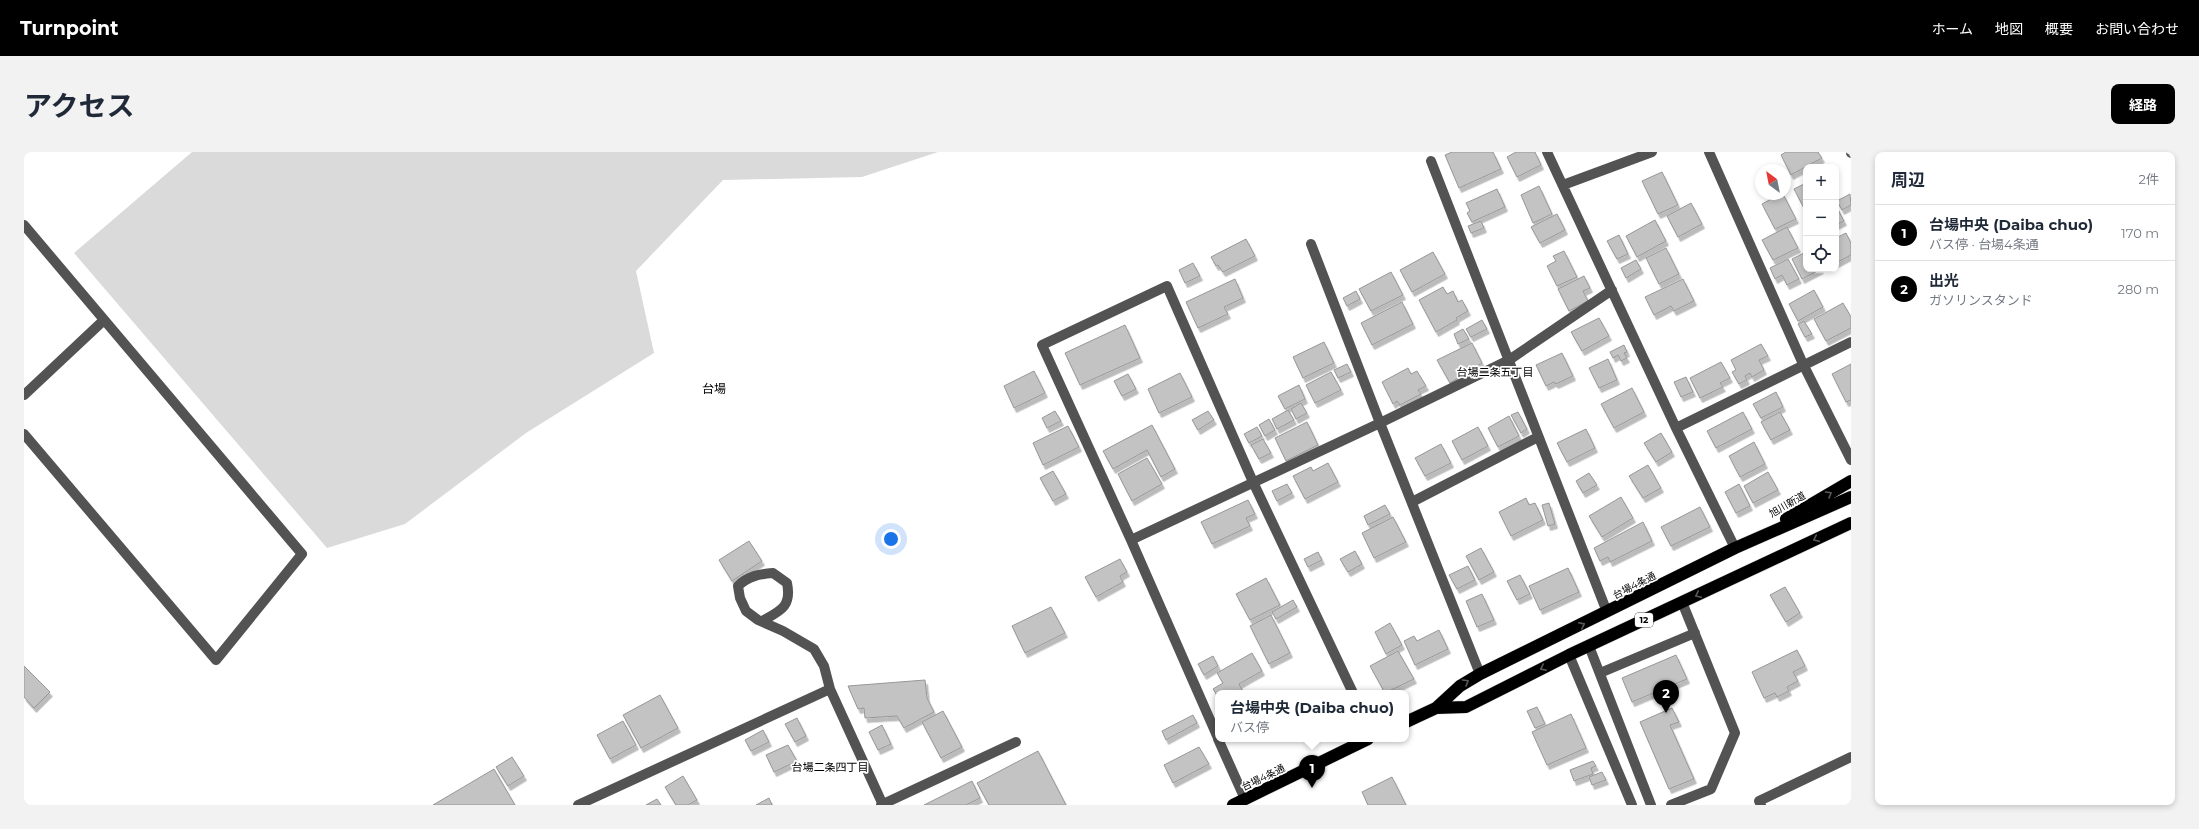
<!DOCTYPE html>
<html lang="ja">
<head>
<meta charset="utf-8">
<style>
	:root { --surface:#fff; --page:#f2f2f3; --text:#1f2937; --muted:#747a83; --line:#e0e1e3; --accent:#000 }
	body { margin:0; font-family:Montserrat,"Noto Sans JP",sans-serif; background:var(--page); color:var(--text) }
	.controls { position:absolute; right:12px; top:12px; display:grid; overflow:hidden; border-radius:8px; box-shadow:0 2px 6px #0003 }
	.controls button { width:36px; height:36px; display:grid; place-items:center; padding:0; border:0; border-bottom:1px solid var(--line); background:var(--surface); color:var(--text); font:20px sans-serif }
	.compass { position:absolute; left:1731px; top:12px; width:36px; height:36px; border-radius:50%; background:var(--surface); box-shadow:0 2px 6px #0003; rotate:328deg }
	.you { position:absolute; left:867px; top:387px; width:14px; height:14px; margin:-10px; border:3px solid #fff; border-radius:50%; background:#1a73e8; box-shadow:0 0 0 6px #1a73e833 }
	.badge { display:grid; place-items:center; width:26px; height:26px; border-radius:50%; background:var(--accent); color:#fff; font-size:13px; font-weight:700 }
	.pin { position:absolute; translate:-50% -33px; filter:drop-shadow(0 1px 2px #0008) }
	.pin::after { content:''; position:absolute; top:21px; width:14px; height:12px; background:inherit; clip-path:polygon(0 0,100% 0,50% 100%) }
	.popup { position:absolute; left:1191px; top:538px; width:194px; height:52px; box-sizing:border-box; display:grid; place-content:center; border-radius:8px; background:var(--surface); filter:drop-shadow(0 1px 3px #0005); font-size:13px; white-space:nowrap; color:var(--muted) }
	.popup b { font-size:15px; color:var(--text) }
	.popup::after { content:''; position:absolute; left:50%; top:100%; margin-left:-8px; border:8px solid transparent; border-top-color:var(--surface) }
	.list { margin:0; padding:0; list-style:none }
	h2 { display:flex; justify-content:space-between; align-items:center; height:52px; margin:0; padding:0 16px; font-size:17px }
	h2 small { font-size:13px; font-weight:400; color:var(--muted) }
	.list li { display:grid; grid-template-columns:26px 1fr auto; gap:12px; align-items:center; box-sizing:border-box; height:56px; padding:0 16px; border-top:1px solid var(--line) }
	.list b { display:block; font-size:15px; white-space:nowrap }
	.list p { margin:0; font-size:13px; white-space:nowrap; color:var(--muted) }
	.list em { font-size:13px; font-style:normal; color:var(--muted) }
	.icon { flex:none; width:22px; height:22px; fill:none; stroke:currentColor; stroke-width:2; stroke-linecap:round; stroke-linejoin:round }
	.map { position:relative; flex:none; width:1827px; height:653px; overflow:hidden; border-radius:8px }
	header { display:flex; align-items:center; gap:24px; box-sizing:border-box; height:56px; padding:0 20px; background:var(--accent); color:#fff }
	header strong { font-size:19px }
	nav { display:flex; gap:22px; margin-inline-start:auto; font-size:14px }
	.intro { display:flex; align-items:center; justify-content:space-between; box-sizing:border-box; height:96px; padding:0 24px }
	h1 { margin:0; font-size:28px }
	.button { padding:10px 18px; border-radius:8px; background:var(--accent); color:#fff; font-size:14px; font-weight:700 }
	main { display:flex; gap:24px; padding:0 24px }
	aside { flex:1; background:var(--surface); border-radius:8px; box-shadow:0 2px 6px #0003 }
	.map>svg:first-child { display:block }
	.green { fill:#dadada }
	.building { fill:#c3c3c3; stroke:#979797; filter:url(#shadow) }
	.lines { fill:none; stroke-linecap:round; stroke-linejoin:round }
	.highway-casing { stroke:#dbdbdb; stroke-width:13 }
	.minor { stroke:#535353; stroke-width:10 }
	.highway { stroke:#000; stroke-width:12 }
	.oneway { stroke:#595959 }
	.labels { text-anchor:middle; stroke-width:3.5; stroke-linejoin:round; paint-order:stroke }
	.shield { fill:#fff; stroke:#4c4c4c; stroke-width:1 }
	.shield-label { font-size:9px; font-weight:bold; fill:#000 }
	.street-label { font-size:10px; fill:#000; stroke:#fff }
	.neighbourhood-label { font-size:11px; fill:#000; stroke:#fff }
	.quarter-label { font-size:12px; fill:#000; stroke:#fff }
</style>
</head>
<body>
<header>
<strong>Turnpoint</strong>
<nav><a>ホーム</a><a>地図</a><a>概要</a><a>お問い合わせ</a></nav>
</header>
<div class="intro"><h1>アクセス</h1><a class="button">経路</a></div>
<main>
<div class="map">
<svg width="1827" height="653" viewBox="0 0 1827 653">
	<defs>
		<filter id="shadow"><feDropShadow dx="2.5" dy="4.5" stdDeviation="0" flood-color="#0004"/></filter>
	</defs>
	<rect width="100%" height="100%" fill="#fff"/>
	<path class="green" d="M 168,0 L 914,0 L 838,25 L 699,28 L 612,119 L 630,201 L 502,281 L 381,372 L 303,396 L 50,101 Z"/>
	<path class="building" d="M 1428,0 L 1469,0 L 1477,17 L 1435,36 L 1421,3 Z
		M 1492,0 L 1511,0 L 1517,13 L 1493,25 L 1483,5 Z
		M 1762,0 L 1794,0 L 1798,6 L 1767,23 L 1757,3 Z
		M 1638,20 L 1654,53 L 1634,62 L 1618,29 Z
		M 1782,31 L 1782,60 L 1770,37 Z
		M 1515,34 L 1528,62 L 1509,71 L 1497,43 Z
		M 1473,37 L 1481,55 L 1448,70 L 1443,61 L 1446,59 L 1442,51 Z
		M 1756,42 L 1759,42 L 1772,67 L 1751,77 L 1738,52 Z
		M 1826,42 L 1827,53 L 1818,58 L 1813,49 Z
		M 1667,51 L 1678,72 L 1654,85 L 1643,64 Z
		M 1812,54 L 1820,69 L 1812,73 Z
		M 1533,62 L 1541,78 L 1516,91 L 1507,75 Z
		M 1631,68 L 1642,89 L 1613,105 L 1602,84 Z
		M 1457,69 L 1460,76 L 1447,81 L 1444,74 Z
		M 1763,75 L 1774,96 L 1749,108 L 1738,88 Z
		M 1822,81 L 1827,91 L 1827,103 L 1812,111 L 1812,86 Z
		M 1595,83 L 1604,102 L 1593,107 L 1583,89 Z
		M 1222,87 L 1231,104 L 1199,120 L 1194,113 L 1192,114 L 1187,105 Z
		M 1642,96 L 1655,122 L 1635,132 L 1622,106 Z
		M 1540,99 L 1553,125 L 1533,134 L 1523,114 L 1532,109 L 1529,104 Z
		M 1409,100 L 1421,122 L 1388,140 L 1376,118 Z
		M 1782,100 L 1782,117 L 1797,117 L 1778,127 L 1768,107 Z
		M 1764,107 L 1775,127 L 1763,133 L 1758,123 L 1751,127 L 1746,116 Z
		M 1612,108 L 1617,117 L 1602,126 L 1597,116 Z
		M 1169,111 L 1176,124 L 1161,131 L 1155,118 Z
		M 1367,120 L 1379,143 L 1347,159 L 1335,137 Z
		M 1560,124 L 1566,136 L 1559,139 L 1564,149 L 1545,159 L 1534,137 Z
		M 1211,127 L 1219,146 L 1200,155 L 1204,162 L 1174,176 L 1162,150 Z
		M 1659,127 L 1670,149 L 1650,159 L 1647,154 L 1630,163 L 1621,145 Z
		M 1419,135 L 1423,142 L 1429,139 L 1434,150 L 1438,148 L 1444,159 L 1432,166 L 1433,168 L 1412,180 L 1395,148 Z
		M 1790,138 L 1799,155 L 1774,169 L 1765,152 Z
		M 1332,139 L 1336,147 L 1323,154 L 1319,146 Z
		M 1378,150 L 1389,172 L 1348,193 L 1337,171 Z
		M 1819,151 L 1827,165 L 1827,176 L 1802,189 L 1790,167 Z
		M 1575,166 L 1585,184 L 1558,199 L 1547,180 Z
		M 1458,168 L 1463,177 L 1447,185 L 1442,177 Z
		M 1780,169 L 1788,182 L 1781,185 L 1774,172 Z
		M 1101,173 L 1116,206 L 1056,233 L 1041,201 Z
		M 1439,177 L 1445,187 L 1434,192 L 1430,182 Z
		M 1300,190 L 1310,211 L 1279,226 L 1269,205 Z
		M 1448,191 L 1458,211 L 1426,231 L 1413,208 Z
		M 1737,192 L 1744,204 L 1735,208 L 1740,218 L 1728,225 L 1726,221 L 1721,224 L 1723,228 L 1715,232 L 1708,220 L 1712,218 L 1707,208 Z
		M 1600,193 L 1603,200 L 1600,201 L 1603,206 L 1597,209 L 1594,203 L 1589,206 L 1586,200 Z
		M 1538,201 L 1549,224 L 1532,232 L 1530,230 L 1522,234 L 1512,213 Z
		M 1584,207 L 1593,228 L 1575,236 L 1565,216 Z
		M 1697,210 L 1706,226 L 1696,231 L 1699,235 L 1676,246 L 1666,226 Z
		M 1323,212 L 1327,220 L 1314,226 L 1310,218 Z
		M 1827,212 L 1827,248 L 1822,250 L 1808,222 Z
		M 1384,216 L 1387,222 L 1393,219 L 1402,234 L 1394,238 L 1397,242 L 1376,253 L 1373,249 L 1369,252 L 1358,230 Z
		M 1010,219 L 1021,241 L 990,256 L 980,234 Z
		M 1307,220 L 1317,238 L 1291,251 L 1282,233 Z
		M 1156,221 L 1168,245 L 1135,261 L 1124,237 Z
		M 1104,222 L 1112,237 L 1098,244 L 1090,229 Z
		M 1662,225 L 1669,240 L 1657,245 L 1650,230 Z
		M 1275,233 L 1281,247 L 1261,257 L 1254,244 Z
		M 1608,236 L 1620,260 L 1590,276 L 1577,252 Z
		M 1752,240 L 1759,255 L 1737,266 L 1729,252 Z
		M 1277,251 L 1283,261 L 1272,267 L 1267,257 Z
		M 1264,258 L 1270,268 L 1253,277 L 1248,267 Z
		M 1031,259 L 1037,269 L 1023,276 L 1018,266 Z
		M 1184,259 L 1190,268 L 1174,278 L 1168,268 Z
		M 1494,260 L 1503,277 L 1497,281 L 1487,263 Z
		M 1719,260 L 1728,277 L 1692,296 L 1683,279 Z
		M 1756,260 L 1766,278 L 1747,288 L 1737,270 Z
		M 1485,264 L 1495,284 L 1474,295 L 1464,276 Z
		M 1245,267 L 1251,278 L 1241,284 L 1235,273 Z
		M 1283,270 L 1294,293 L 1262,309 L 1251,286 Z
		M 1128,273 L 1151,317 L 1137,325 L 1123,298 L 1089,317 L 1079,299 Z
		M 1044,274 L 1055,295 L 1019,313 L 1009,291 Z
		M 1233,275 L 1238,284 L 1225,291 L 1220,282 Z
		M 1454,275 L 1464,294 L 1438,308 L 1428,289 Z
		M 1562,277 L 1571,296 L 1543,310 L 1533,291 Z
		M 1637,281 L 1648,300 L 1632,310 L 1620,291 Z
		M 1239,287 L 1247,301 L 1235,307 L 1227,293 Z
		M 1730,290 L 1741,312 L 1716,325 L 1705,304 Z
		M 1417,292 L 1427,311 L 1401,324 L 1391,306 Z
		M 1123,306 L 1138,332 L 1108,349 L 1094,322 Z
		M 1304,311 L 1314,330 L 1281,347 L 1269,324 L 1287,315 L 1289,319 Z
		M 1624,313 L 1637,336 L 1619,346 L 1605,324 Z
		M 1029,319 L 1042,342 L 1029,349 L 1016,326 Z
		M 1744,320 L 1754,338 L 1729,351 L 1720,334 Z
		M 1565,321 L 1573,333 L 1559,341 L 1552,329 Z
		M 1263,332 L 1268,341 L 1253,349 L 1248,339 Z
		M 1715,332 L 1726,354 L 1712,361 L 1701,340 Z
		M 1597,345 L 1609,366 L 1578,385 L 1565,364 Z
		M 1502,346 L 1505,353 L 1511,351 L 1519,368 L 1487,384 L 1475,360 Z
		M 1224,348 L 1231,362 L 1222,366 L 1226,374 L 1188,392 L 1177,370 Z
		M 1525,351 L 1531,372 L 1524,374 L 1518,353 Z
		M 1361,353 L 1366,362 L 1344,373 L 1340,364 Z
		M 1676,355 L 1686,375 L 1647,394 L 1637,375 Z
		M 1369,365 L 1382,390 L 1350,406 L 1338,381 Z
		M 1619,370 L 1628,389 L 1586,410 L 1584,405 L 1576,409 L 1570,396 Z
		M 725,389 L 738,409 L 708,429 L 695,408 Z
		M 1457,396 L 1470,420 L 1455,428 L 1442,404 Z
		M 1331,399 L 1338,412 L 1324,420 L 1316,407 Z
		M 1294,400 L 1298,408 L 1284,415 L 1280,407 Z
		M 1096,407 L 1103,420 L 1096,424 L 1099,430 L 1072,445 L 1061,425 Z
		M 1444,414 L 1451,428 L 1433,437 L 1425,423 Z
		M 1544,416 L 1555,440 L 1516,458 L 1505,434 Z
		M 1496,423 L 1506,442 L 1493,448 L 1483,429 Z
		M 1242,426 L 1256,453 L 1226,468 L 1212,442 Z
		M 1761,435 L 1776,461 L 1762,470 L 1746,443 Z
		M 1458,442 L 1470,468 L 1453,475 L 1442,449 Z
		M 1269,448 L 1273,455 L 1252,467 L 1248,460 Z
		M 1027,455 L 1041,481 L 1001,501 L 988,474 Z
		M 1247,463 L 1266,501 L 1245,512 L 1226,474 Z
		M 1366,471 L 1378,493 L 1362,502 L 1351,480 Z
		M 1415,478 L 1424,497 L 1391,513 L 1380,489 L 1390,484 L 1393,489 Z
		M 1773,498 L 1781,514 L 1769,520 L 1774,529 L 1763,535 L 1765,539 L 1753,545 L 1751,541 L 1740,546 L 1728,520 Z
		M 1374,499 L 1390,527 L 1361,541 L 1346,514 Z
		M 1228,501 L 1238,519 L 1215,532 L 1218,538 L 1213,541 L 1194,541 L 1194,545 L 1189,537 L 1199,531 L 1193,521 Z
		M 1652,503 L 1663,527 L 1608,550 L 1598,526 Z
		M 1189,504 L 1194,514 L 1180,523 L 1174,512 Z
		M 0,514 L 26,540 L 10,556 L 0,545 Z
		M 901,528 L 903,546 L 910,560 L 880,576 L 873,564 L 841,566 L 840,556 L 834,557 L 824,534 Z
		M 636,543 L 654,576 L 617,596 L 599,563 Z
		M 1513,555 L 1521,572 L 1511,576 L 1503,559 Z
		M 1648,556 L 1655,570 L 1646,573 L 1670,627 L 1645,637 L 1616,570 Z
		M 919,559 L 938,595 L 917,606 L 898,570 Z
		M 1547,562 L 1562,596 L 1523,613 L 1508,580 Z
		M 1169,563 L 1173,571 L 1142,588 L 1138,579 Z
		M 773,566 L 782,584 L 771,590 L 761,572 Z
		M 599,569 L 612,593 L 586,607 L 573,583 Z
		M 858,573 L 867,592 L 854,598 L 845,580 Z
		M 739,578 L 745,590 L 727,599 L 721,588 Z
		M 764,593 L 773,609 L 750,620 L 742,603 Z
		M 1175,595 L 1185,612 L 1149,631 L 1140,613 Z
		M 1014,599 L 1042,653 L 965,653 L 953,631 Z
		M 488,605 L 500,624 L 484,634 L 472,615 Z
		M 1569,609 L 1572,614 L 1567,616 L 1569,622 L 1550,629 L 1546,618 Z
		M 470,617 L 491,653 L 409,653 Z
		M 1578,620 L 1582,628 L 1568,633 L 1565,625 Z
		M 659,624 L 673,648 L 664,653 L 652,653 L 641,635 Z
		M 1368,625 L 1382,653 L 1344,653 L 1338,640 Z
		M 948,629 L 956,646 L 942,653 L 900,653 Z
		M 745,646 L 748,653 L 732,653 Z
		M 633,647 L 637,653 L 622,653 Z"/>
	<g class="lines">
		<defs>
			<path id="highway" d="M 1762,367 L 1827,329
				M 1412,556 L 1442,555 L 1545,503 L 1827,371
				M 1382,570 L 1412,556 L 1436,534 L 1456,522 L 1711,396 L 1827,345
				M 1209,653 L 1344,587"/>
		</defs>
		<use href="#highway" class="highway-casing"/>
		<path class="minor" d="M 1523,0 L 1652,276 L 1711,396
			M 1685,0 L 1779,212 L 1827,308
			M 1827,0 L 1827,1
			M 1407,9 L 1583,460
			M 1539,33 L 1628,0
			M 0,73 L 278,402 L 192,508 L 0,282
			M 1287,92 L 1356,271 L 1456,522
			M 0,243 L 80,168
			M 1652,276 L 1827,190
			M 1388,350 L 1514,285
			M 1107,388 L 1356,271 L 1485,208 L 1588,138
			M 738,469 C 756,459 768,455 763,431 L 749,421 C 736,422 724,424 714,434 L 716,446 L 722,459 L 734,468 L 759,479 L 790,497 L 800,514 L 806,537 L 859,653
			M 1565,494 L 1627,653
			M 1545,503 L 1608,653
			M 1576,521 L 1671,481
			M 1194,586 L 1107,388 L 1018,193 L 1143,134 L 1229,330 L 1329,541
			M 1194,587 L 1221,647
			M 554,653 L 806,537
			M 857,653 L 992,590
			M 1647,653 L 1687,637 L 1711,581 L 1658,450
			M 1737,653 L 1735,649 L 1827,605"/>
		<use href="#highway" class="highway"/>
	</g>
	<defs><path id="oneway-chevron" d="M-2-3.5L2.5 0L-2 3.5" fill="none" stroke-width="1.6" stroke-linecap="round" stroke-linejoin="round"/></defs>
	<g class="oneway">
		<use href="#oneway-chevron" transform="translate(1805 342) rotate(-30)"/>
		<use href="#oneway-chevron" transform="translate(1792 387) rotate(155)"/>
		<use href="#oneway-chevron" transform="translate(1674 443) rotate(155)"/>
		<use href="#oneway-chevron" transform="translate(1558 473) rotate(-26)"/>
		<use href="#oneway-chevron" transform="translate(1519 516) rotate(153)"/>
		<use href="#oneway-chevron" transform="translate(1442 530) rotate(-30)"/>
	</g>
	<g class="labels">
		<rect class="shield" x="1611" y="461" width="18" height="14" rx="3"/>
		<g class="shield-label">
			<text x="1620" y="471">12</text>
		</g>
		<g class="street-label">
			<text transform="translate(1763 352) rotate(-30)" y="4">旭川新道</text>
			<text transform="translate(1610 433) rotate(-27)" y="4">台場4条通</text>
			<text transform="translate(1239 625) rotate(-26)" y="4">台場4条通</text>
		</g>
		<g class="neighbourhood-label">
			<text x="1471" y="224">台場二条五丁目</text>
			<text x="806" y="619">台場二条四丁目</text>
		</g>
		<g class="quarter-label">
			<text x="690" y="241">台場</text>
		</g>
	</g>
</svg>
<div class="controls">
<button>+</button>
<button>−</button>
<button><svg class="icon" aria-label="locate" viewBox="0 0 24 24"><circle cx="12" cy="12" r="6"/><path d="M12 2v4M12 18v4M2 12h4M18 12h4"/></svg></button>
</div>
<svg class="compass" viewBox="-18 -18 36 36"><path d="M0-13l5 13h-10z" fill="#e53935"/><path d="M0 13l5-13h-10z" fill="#747a83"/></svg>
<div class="you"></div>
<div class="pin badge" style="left:1288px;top:636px">1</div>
<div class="popup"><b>台場中央 (Daiba chuo)</b>バス停</div>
<div class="pin badge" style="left:1642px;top:561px">2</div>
</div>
<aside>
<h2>周辺<small>2件</small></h2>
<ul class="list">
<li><span class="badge">1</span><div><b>台場中央 (Daiba chuo)</b><p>バス停 · 台場4条通</p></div><em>170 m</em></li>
<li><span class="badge">2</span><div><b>出光</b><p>ガソリンスタンド</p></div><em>280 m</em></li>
</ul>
</aside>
</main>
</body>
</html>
